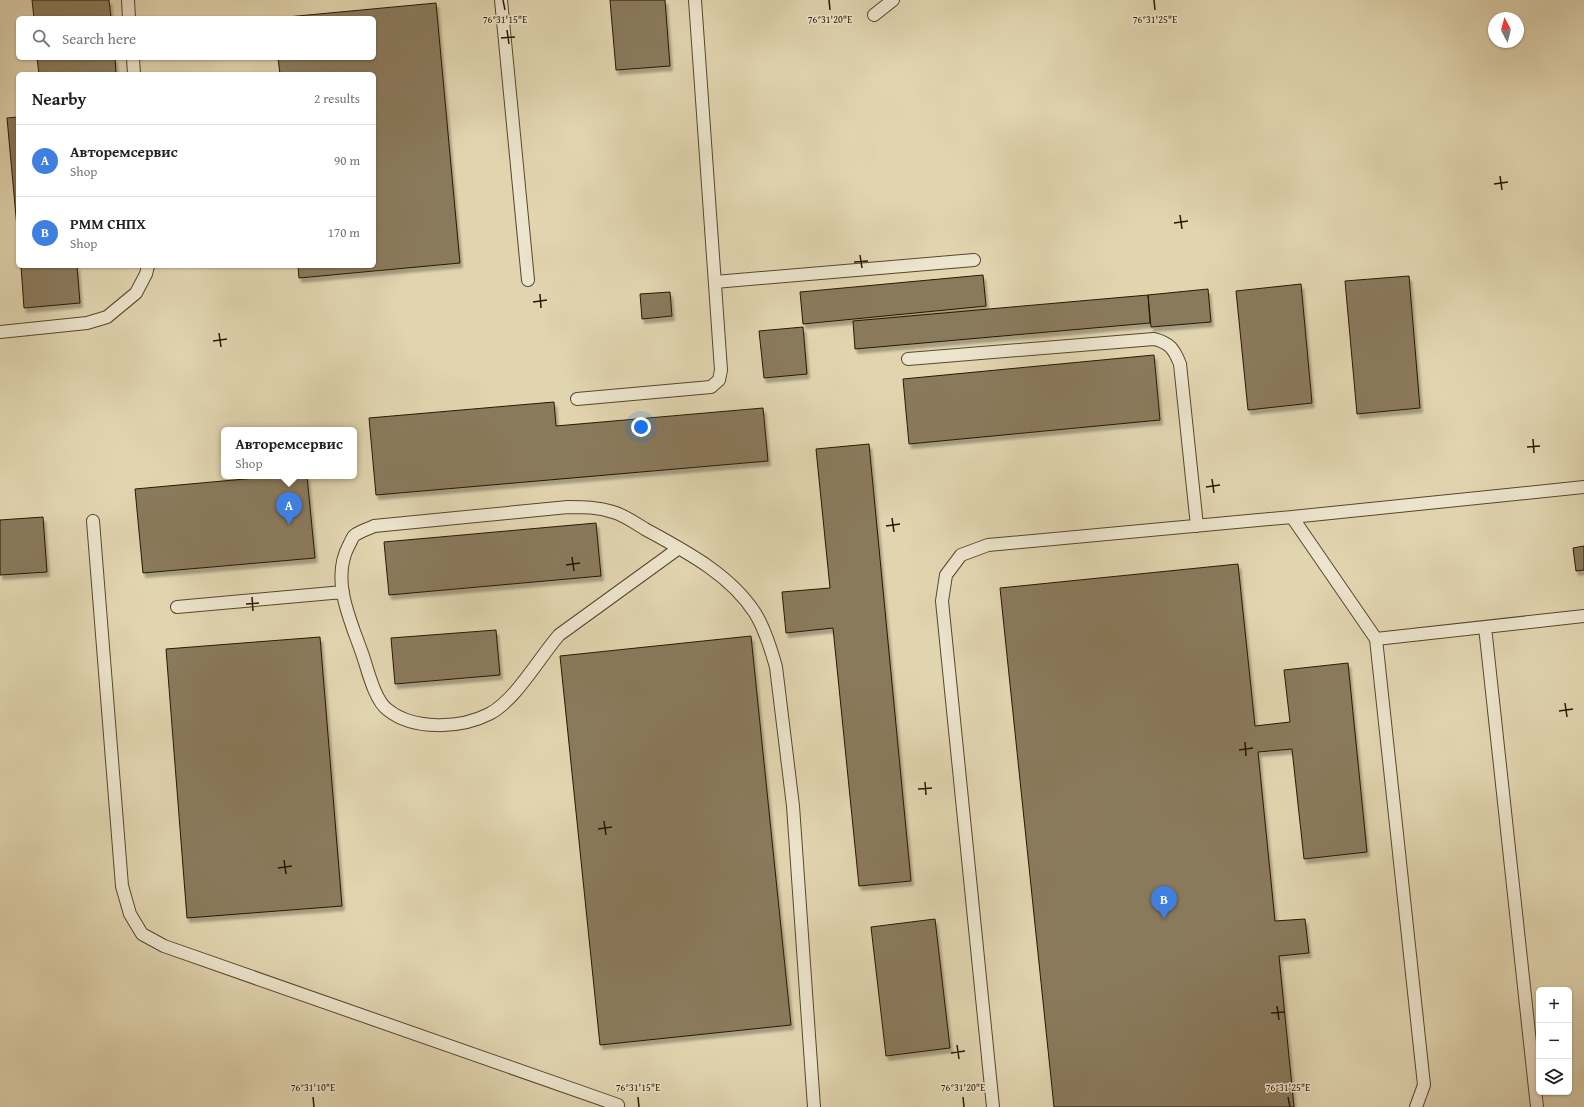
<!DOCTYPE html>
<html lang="en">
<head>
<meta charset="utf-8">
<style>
	:root { --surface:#fff; --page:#f6f6f6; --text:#222; --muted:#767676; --line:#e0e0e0; --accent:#8f2418 }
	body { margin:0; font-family:"Gentium Book Plus",serif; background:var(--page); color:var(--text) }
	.controls { position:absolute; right:12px; bottom:12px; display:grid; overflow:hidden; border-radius:6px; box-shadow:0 1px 3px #0004 }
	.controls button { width:36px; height:36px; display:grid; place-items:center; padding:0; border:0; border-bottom:1px solid var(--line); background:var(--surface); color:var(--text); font:20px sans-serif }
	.compass { position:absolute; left:1488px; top:12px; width:36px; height:36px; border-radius:50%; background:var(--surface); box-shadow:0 1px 3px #0004; rotate:353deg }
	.you { position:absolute; left:641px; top:427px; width:14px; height:14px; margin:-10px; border:3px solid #fff; border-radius:50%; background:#1a73e8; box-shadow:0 0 0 6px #1a73e833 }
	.badge { display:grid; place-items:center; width:26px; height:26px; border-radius:50%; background:var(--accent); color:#fff; font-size:13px; font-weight:700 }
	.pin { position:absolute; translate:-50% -33px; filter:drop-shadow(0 1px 2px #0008) }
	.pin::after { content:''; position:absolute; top:21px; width:14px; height:12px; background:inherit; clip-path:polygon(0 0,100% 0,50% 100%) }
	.popup { position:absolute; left:221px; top:427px; width:136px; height:52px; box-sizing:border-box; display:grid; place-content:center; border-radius:6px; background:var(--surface); filter:drop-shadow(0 1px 3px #0005); font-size:13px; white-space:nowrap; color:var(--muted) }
	.popup b { font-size:15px; color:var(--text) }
	.popup::after { content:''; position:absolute; left:50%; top:100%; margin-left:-8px; border:8px solid transparent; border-top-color:var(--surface) }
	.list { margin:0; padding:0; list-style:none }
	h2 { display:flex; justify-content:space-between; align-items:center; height:52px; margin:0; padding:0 16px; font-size:17px }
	h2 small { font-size:13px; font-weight:400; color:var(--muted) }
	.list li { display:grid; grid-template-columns:26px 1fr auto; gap:12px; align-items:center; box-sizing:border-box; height:72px; padding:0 16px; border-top:1px solid var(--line) }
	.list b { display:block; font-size:15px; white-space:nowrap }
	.list p { margin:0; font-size:13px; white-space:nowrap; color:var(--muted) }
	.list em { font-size:13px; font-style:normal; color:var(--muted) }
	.icon { flex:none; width:22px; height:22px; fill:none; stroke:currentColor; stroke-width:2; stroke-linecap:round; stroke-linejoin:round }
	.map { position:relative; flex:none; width:1584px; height:1107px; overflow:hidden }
	.search { position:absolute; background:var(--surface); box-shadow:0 1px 3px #0004; left:16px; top:16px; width:360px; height:44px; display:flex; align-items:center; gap:10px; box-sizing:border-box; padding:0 14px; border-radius:6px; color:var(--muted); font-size:15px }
	.panel { position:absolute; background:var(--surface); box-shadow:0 1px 3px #0004; left:16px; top:72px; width:360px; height:196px; border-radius:6px }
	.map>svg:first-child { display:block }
	.building { fill:#8a7a5c; stroke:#2b1701; filter:url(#shadow) }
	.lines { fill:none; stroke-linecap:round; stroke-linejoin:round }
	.lane-casing { stroke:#58462d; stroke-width:14 }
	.lane { stroke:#ece4cc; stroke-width:12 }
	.ticks { fill:none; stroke:#2b1701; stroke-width:1.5 }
	.ticks-label { font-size:10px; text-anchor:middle; fill:#2b1701; stroke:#ece4cc; stroke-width:3; stroke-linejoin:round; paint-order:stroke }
</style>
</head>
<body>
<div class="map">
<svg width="1584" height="1107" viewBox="0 0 1584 1107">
	<defs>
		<filter id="shadow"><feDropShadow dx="2.5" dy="4.5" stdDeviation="1" flood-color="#0004"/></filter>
	</defs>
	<rect width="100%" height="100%" fill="#e1d5b0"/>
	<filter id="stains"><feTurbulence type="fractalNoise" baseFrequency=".005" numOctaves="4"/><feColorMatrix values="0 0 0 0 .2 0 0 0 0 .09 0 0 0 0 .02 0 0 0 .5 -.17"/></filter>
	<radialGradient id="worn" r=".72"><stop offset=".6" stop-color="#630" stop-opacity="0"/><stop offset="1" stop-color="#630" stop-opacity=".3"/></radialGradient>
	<path class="building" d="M 32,0 L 109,0 L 111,18 L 34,18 Z
		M 610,0 L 665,0 L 670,66 L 616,70 Z
		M 436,3 L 460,263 L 299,278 L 298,266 L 374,266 L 374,74 L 280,74 L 278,58 L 374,58 L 374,18 L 276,18 Z
		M 37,58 L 115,58 L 116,74 L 39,74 Z
		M 18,117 L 18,238 L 7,118 Z
		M 21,266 L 77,266 L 80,303 L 24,308 Z
		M 983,275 L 986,306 L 803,324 L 800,292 Z
		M 1409,276 L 1420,408 L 1357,414 L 1345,281 Z
		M 1301,284 L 1312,403 L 1248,410 L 1236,291 Z
		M 1208,289 L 1211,322 L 1151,327 L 1148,295 Z
		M 670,292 L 672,316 L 642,319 L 640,294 Z
		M 1148,295 L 1150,323 L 855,349 L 853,321 Z
		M 803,327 L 807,374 L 764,378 L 759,331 Z
		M 1154,355 L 1160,420 L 909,444 L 903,379 Z
		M 554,402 L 556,426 L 763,408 L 768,461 L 376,495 L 369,418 Z
		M 869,444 L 911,881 L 859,886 L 833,628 L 786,633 L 782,592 L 830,588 L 816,449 Z
		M 278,476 L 307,476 L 315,558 L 143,573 L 135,489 Z
		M 43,517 L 47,572 L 0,575 L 0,520 Z
		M 596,523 L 601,576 L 389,595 L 384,542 Z
		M 1584,546 L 1584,570 L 1576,571 L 1573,548 Z
		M 1238,564 L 1255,726 L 1290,722 L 1284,670 L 1348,663 L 1367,852 L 1304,859 L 1292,749 L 1258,752 L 1275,921 L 1305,919 L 1309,953 L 1279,956 L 1294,1107 L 1054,1107 L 1000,588 Z
		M 496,630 L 500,675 L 395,684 L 391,638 Z
		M 751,636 L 791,1025 L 600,1045 L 560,656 Z
		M 320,637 L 342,906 L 187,918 L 166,649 Z
		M 935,919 L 950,1048 L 886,1056 L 871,927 Z"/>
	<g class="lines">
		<defs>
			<path id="lane" d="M 128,0 L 129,18
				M 501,0 L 528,280
				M 874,15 L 893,0
				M 133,58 L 134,74
				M 715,282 L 974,260
				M 0,332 L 87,323 L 107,317 L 136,293 L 146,274 L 148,266
				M 908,359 L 1154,339 C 1170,343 1174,349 1180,364 L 1197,526
				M 577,399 L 711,387 L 719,380 L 721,370 L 695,0
				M 1292,517 L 1584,487
				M 93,521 L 122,886 L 130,914 L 142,934 L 164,946 L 618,1105
				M 679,548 L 559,635 C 539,658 515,701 489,714 C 460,729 413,730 388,710 C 375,701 368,671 363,656 C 351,621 330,580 349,545 C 351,542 352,537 355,535 C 361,531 368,529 374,526 L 568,507 C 584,507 598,507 613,512 C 624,515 635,523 645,529 C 685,551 730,574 755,613 C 765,629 771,649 776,667 L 793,806 L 814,1107
				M 177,607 L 343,592
				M 1485,627 L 1537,1107
				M 1376,639 L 1584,616
				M 993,1107 L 942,601 L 946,575 L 961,555 L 988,545 L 1292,517 L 1376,639 L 1424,1085 L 1416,1107"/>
		</defs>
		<use href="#lane" class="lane-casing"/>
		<use href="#lane" class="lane"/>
	</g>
	<path class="ticks" d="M 503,0 L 505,10M 829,0 L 830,10M 1154,0 L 1155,10M 507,30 L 509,44M 501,38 L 515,37M 1500,176 L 1502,190M 1494,184 L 1508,182M 1180,215 L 1182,229M 1174,223 L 1188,221M 860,255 L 862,268M 854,262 L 868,261M 540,294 L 541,308M 533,302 L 547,300M 219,333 L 221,347M 213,341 L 227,339M 1533,439 L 1534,453M 1527,447 L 1540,446M 1212,479 L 1214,493M 1206,487 L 1220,485M 892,518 L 894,532M 886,526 L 900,524M 572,557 L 574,571M 566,565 L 580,563M 252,597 L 253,611M 246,604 L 259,603M 1565,703 L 1567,717M 1559,711 L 1573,709M 1245,742 L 1246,756M 1239,750 L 1253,748M 925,782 L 926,795M 918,789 L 932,788M 604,821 L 606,835M 598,829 L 612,827M 284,860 L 286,874M 278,868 L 292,866M 1277,1006 L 1279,1020M 1271,1013 L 1285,1012M 957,1045 L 959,1059M 951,1053 L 965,1051M 313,1097 L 314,1107M 638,1097 L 639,1107M 963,1097 L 964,1107M 1288,1097 L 1290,1107"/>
	<g class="ticks-label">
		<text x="505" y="23">76°31'15"E</text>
		<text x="830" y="23">76°31'20"E</text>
		<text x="1155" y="23">76°31'25"E</text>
		<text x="313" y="1091">76°31'10"E</text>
		<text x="638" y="1091">76°31'15"E</text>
		<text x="963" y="1091">76°31'20"E</text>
		<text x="1288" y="1091">76°31'25"E</text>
	</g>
	<rect width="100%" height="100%" filter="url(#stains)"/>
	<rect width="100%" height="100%" fill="url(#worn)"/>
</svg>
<div class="controls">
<button>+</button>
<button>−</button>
<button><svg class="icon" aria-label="layers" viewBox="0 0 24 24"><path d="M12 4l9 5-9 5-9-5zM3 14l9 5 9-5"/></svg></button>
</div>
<svg class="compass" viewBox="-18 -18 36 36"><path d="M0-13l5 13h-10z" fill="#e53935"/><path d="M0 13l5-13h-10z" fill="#767676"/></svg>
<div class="you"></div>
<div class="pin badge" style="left:289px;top:525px;background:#3f7fe0">A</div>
<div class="popup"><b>Авторемсервис</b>Shop</div>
<div class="pin badge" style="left:1164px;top:919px;background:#3f7fe0">B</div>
<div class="search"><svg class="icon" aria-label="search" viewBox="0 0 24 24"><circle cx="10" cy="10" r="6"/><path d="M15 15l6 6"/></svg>Search here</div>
<section class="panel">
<h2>Nearby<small>2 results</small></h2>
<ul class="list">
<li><span class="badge" style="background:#3f7fe0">A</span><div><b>Авторемсервис</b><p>Shop</p></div><em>90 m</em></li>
<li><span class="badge" style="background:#3f7fe0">B</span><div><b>РММ СНПХ</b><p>Shop</p></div><em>170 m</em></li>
</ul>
</section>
</div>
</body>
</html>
